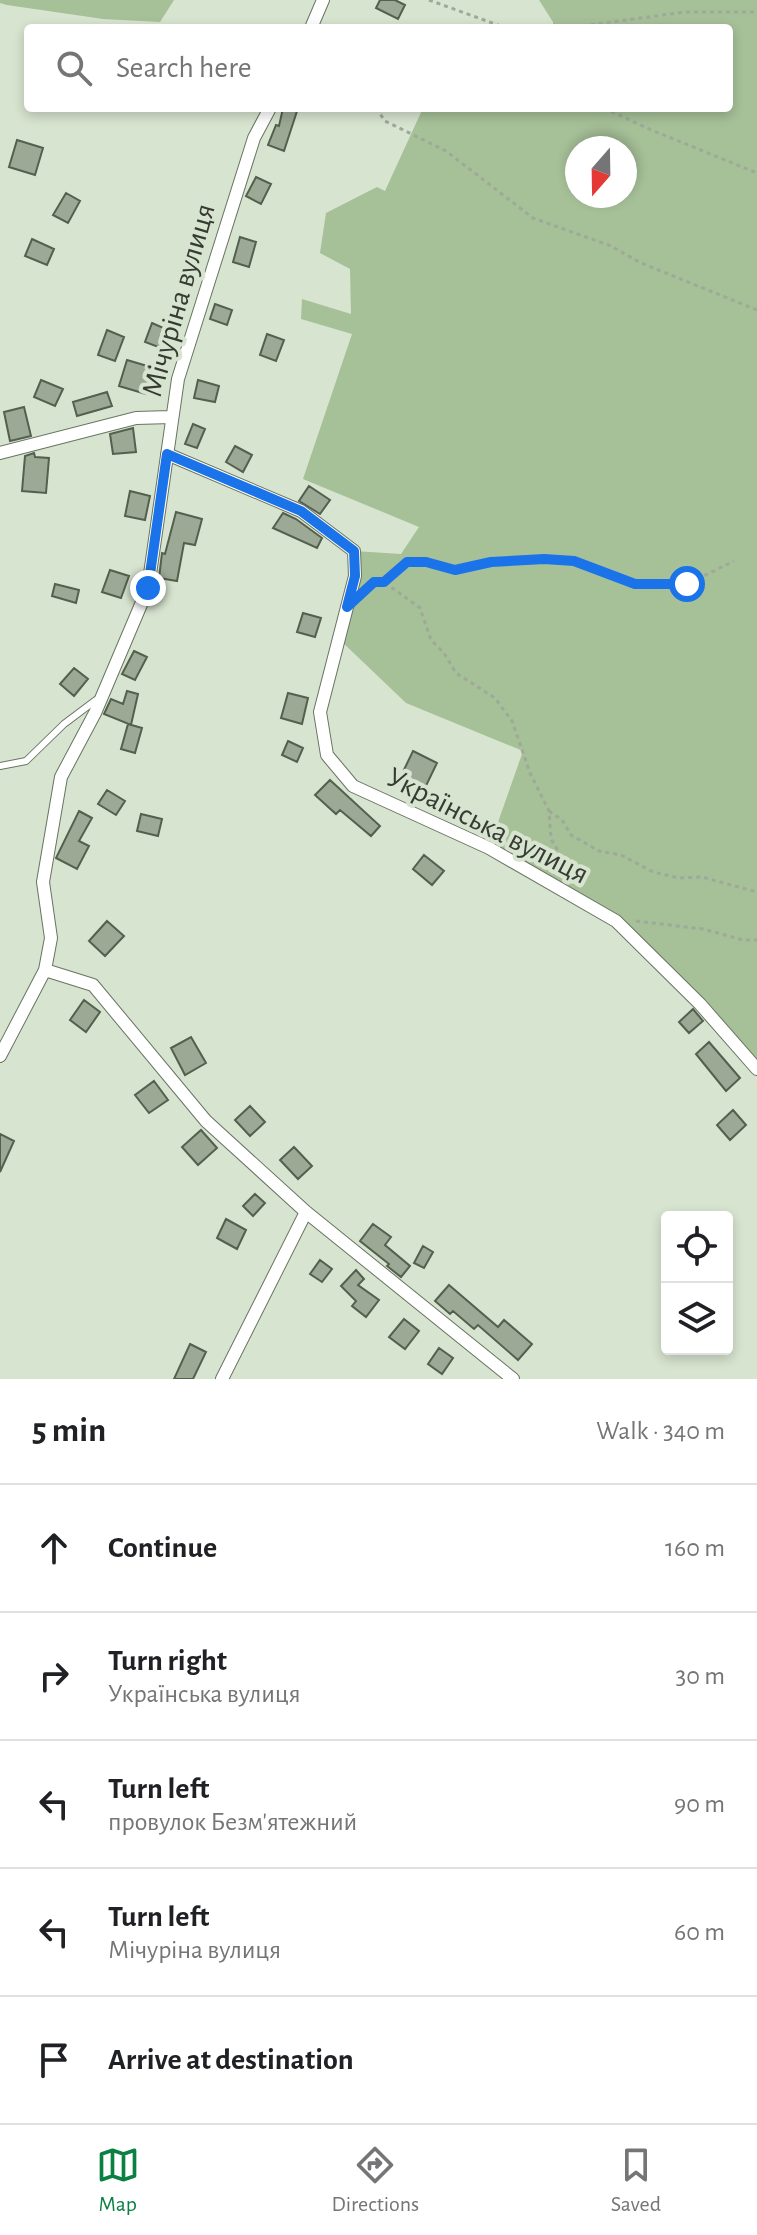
<!DOCTYPE html>
<html lang="en">
<head>
<meta charset="utf-8">
<style>
	:root { --surface:#fff; --page:#f2f2f2; --text:#202124; --muted:#757577; --line:#e0e0e0; --accent:#0b8043 }
	body { margin:0; font-family:"Alegreya Sans",sans-serif; background:var(--page); color:var(--text) }
	.controls { position:absolute; right:24px; bottom:24px; display:grid; overflow:hidden; border-radius:8px; box-shadow:0 4px 12px #0003 }
	.controls button { width:72px; height:72px; display:grid; place-items:center; padding:0; border:0; border-bottom:2px solid var(--line); background:var(--surface); color:var(--text); font:40px sans-serif }
	.compass { position:absolute; left:565px; top:136px; width:72px; height:72px; border-radius:50%; background:var(--surface); box-shadow:0 4px 12px #0003; rotate:200deg }
	.stop { position:absolute; width:24px; height:24px; margin:-18px; border:6px solid #1a73e8; border-radius:50%; background:#fff }
	.stop.end { background:#1a73e8; border-color:#fff; box-shadow:0 2px 8px #0008 }
	.list { margin:0; padding:0; list-style:none }
	h2 { display:flex; justify-content:space-between; align-items:center; height:104px; margin:0; padding:0 32px; font-size:34px }
	h2 small { font-size:26px; font-weight:400; color:var(--muted) }
	.list li { display:grid; grid-template-columns:52px 1fr auto; gap:24px; align-items:center; box-sizing:border-box; height:128px; padding:0 32px; border-top:2px solid var(--line) }
	.list b { display:block; font-size:30px; white-space:nowrap }
	.list p { margin:0; font-size:26px; white-space:nowrap; color:var(--muted) }
	.list em { font-size:26px; font-style:normal; color:var(--muted) }
	.icon { flex:none; width:44px; height:44px; fill:none; stroke:currentColor; stroke-width:2; stroke-linecap:round; stroke-linejoin:round }
	.map { position:relative; flex:none; width:757px; height:1379px; overflow:hidden }
	.search { position:absolute; background:var(--surface); box-shadow:0 4px 12px #0003; left:24px; right:24px; top:24px; height:88px; display:flex; align-items:center; gap:20px; box-sizing:border-box; padding:0 28px; border-radius:8px; color:var(--muted); font-size:30px }
	.sheet { height:744px; background:var(--surface) }
	nav { display:flex; justify-content:space-around; align-items:center; box-sizing:border-box; height:112px; border-top:2px solid var(--line); background:var(--surface); font-size:22px; color:var(--muted) }
	nav a { display:grid; justify-items:center; gap:4px }
	nav .on { color:var(--accent) }
	.map>svg:first-child { display:block }
	.green { fill:#a6c098; fill-rule:evenodd }
	.building { fill:#9ca995; stroke:#54604e; stroke-width:2 }
	.lines { fill:none; stroke-linecap:round; stroke-linejoin:round }
	.service-casing { stroke:#687462; stroke-width:8 }
	.minor-casing { stroke:#687462; stroke-width:14 }
	.path { stroke:#9fa999; stroke-width:3; stroke-dasharray:4 4; stroke-linecap:butt }
	.service { stroke:#fff; stroke-width:6 }
	.minor { stroke:#fff; stroke-width:12 }
	.route { stroke:#1a73e8; stroke-width:10 }
	.labels { text-anchor:middle; stroke-width:8; stroke-linejoin:round; paint-order:stroke }
	.street-label { font-size:30px; fill:#363b33; stroke:#d7e4cf }
</style>
</head>
<body>
<div class="map">
<svg width="757" height="1379" viewBox="0 0 757 1379">
	<rect width="100%" height="100%" fill="#d7e4cf"/>
	<path class="green" d="M 0,0 L 174,0 L 160,22 L 103,19 L 7,5 L 0,3 Z
		M 539,0 L 757,0 L 757,1060 L 616,921 L 489,848 L 523,751 L 406,703 L 339,639 L 354,551 L 401,554 L 419,527 L 303,479 L 352,334 L 301,319 L 302,299 L 351,314 L 350,269 L 320,253 L 326,213 L 377,187 L 385,191 L 423,108 L 729,108 L 729,28 L 553,28 L 553,22 ZM 577,148 L 625,148 L 625,196 L 577,196 Z"/>
	<path class="building" d="M 380,0 L 395,0 L 405,5 L 398,19 L 376,8 Z
		M 283,108 L 298,108 L 284,151 L 268,145 L 276,125 L 279,126 Z
		M 17,140 L 43,148 L 35,175 L 9,167 Z
		M 256,177 L 271,184 L 261,204 L 246,196 Z
		M 66,193 L 80,201 L 68,223 L 53,215 Z
		M 240,237 L 256,242 L 249,267 L 233,262 Z
		M 32,239 L 54,249 L 47,265 L 25,256 Z
		M 215,304 L 232,310 L 227,325 L 210,319 Z
		M 152,323 L 168,330 L 161,348 L 145,342 Z
		M 107,330 L 124,337 L 115,361 L 98,355 Z
		M 267,334 L 284,340 L 276,361 L 260,355 Z
		M 127,360 L 154,368 L 146,394 L 119,386 Z
		M 41,380 L 63,389 L 55,406 L 34,397 Z
		M 198,380 L 219,386 L 215,402 L 194,398 Z
		M 107,392 L 112,406 L 77,416 L 73,402 Z
		M 24,407 L 31,436 L 10,441 L 4,412 Z
		M 193,424 L 205,429 L 197,448 L 185,444 Z
		M 133,428 L 136,452 L 113,454 L 110,434 Z
		M 235,446 L 252,455 L 243,472 L 226,462 Z
		M 34,453 L 35,457 L 49,458 L 46,493 L 22,491 L 25,456 Z
		M 309,486 L 330,500 L 320,514 L 299,501 Z
		M 130,491 L 150,496 L 145,520 L 125,516 Z
		M 176,512 L 202,519 L 195,545 L 184,543 L 177,581 L 159,578 L 162,553 L 165,554 Z
		M 283,513 L 296,519 L 322,538 L 317,548 L 273,528 Z
		M 110,570 L 129,576 L 121,598 L 102,592 Z
		M 55,584 L 79,590 L 76,603 L 52,596 Z
		M 303,613 L 321,618 L 315,637 L 297,632 Z
		M 134,651 L 147,657 L 135,680 L 122,674 Z
		M 74,668 L 88,679 L 74,696 L 60,684 Z
		M 127,691 L 138,694 L 131,725 L 104,714 L 111,699 L 123,704 Z
		M 288,693 L 308,698 L 302,724 L 281,718 Z
		M 128,724 L 142,728 L 135,753 L 121,749 Z
		M 288,741 L 303,748 L 297,762 L 282,755 Z
		M 413,751 L 437,763 L 424,790 L 400,778 Z
		M 330,780 L 380,826 L 371,836 L 340,810 L 336,814 L 315,795 Z
		M 107,790 L 125,801 L 116,815 L 98,804 Z
		M 79,811 L 92,818 L 79,841 L 89,846 L 77,869 L 56,858 Z
		M 141,814 L 162,819 L 158,836 L 137,831 Z
		M 424,855 L 444,871 L 432,885 L 413,869 Z
		M 107,921 L 124,936 L 105,956 L 89,941 Z
		M 84,1000 L 100,1012 L 86,1032 L 70,1020 Z
		M 693,1009 L 703,1021 L 689,1033 L 679,1022 Z
		M 191,1037 L 206,1063 L 185,1075 L 171,1048 Z
		M 709,1042 L 740,1078 L 726,1091 L 696,1054 Z
		M 154,1081 L 168,1100 L 149,1113 L 135,1095 Z
		M 250,1106 L 265,1122 L 250,1136 L 235,1120 Z
		M 733,1110 L 746,1125 L 730,1140 L 717,1125 Z
		M 201,1130 L 217,1148 L 198,1165 L 182,1147 Z
		M 0,1134 L 14,1141 L 0,1172 Z
		M 294,1147 L 312,1166 L 298,1179 L 280,1160 Z
		M 255,1194 L 265,1203 L 253,1216 L 243,1206 Z
		M 226,1219 L 246,1230 L 237,1249 L 217,1238 Z
		M 373,1224 L 391,1237 L 385,1245 L 410,1266 L 401,1277 L 387,1266 L 389,1264 L 360,1241 Z
		M 423,1246 L 433,1252 L 424,1268 L 414,1263 Z
		M 320,1260 L 332,1269 L 322,1282 L 310,1274 Z
		M 356,1270 L 364,1279 L 358,1285 L 379,1300 L 366,1317 L 352,1306 L 356,1301 L 341,1286 Z
		M 449,1285 L 498,1327 L 504,1320 L 532,1344 L 518,1360 L 478,1325 L 474,1329 L 453,1311 L 450,1314 L 435,1301 Z
		M 404,1319 L 419,1331 L 405,1349 L 389,1337 Z
		M 190,1344 L 206,1352 L 193,1379 L 174,1379 Z
		M 439,1348 L 453,1358 L 442,1374 L 428,1364 Z"/>
	<g class="lines">
		<defs>
			<path id="service" d="M 0,766 L 26,761 L 64,724 L 96,700"/>
			<path id="minor" d="M 311,28 L 323,0
				M 0,453 L 136,418 L 171,417
				M 167,454 L 301,511 L 354,551 L 355,576 L 320,712 L 327,755 L 353,786 L 489,848 L 616,921 L 700,1004 L 757,1069
				M 45,970 L 93,985 L 206,1121 L 306,1212 L 513,1379
				M 0,1056 L 45,970 L 51,938 L 43,882 L 61,777 L 95,713 L 148,588 L 178,379 L 254,138 L 270,108
				M 222,1379 L 306,1212"/>
		</defs>
		<use href="#service" class="service-casing"/>
		<use href="#minor" class="minor-casing"/>
		<path class="path" d="M 429,0 L 506,28
			M 567,28 L 685,12 L 757,12
			M 376,108 L 385,121 L 446,151 L 533,218 L 611,246 L 641,263 L 757,310
			M 604,108 L 649,129 L 757,173
			M 384,582 L 407,562 L 426,562 L 455,570 L 491,562 L 544,559 L 574,561 L 635,584 L 687,584 L 734,561
			M 365,591 L 374,582 L 384,582 L 420,608 L 431,640 L 444,653 L 456,673 L 495,698 L 512,721 L 530,773 L 549,811 L 551,839 L 576,881
			M 549,811 L 562,820 L 571,835 L 599,851 L 621,855 L 653,872 L 679,878 L 702,877 L 757,892
			M 636,921 L 703,929 L 743,940 L 757,940"/>
		<use href="#service" class="service"/>
		<use href="#minor" class="minor"/>
	</g>
	<g class="lines">
		<path class="route" d="M 148,588 L 167,454 L 301,511 L 354,551 L 355,576 L 347,607 L 374,582 L 384,582 L 407,562 L 426,562 L 455,570 L 491,562 L 544,559 L 574,561 L 635,584 L 687,584"/>
	</g>
	<g class="labels">
		<g class="street-label">
			<text transform="translate(178 300) rotate(-74)" y="10">Мічуріна вулиця</text>
			<text transform="translate(488 825) rotate(27)" y="10">Українська вулиця</text>
		</g>
	</g>
</svg>
<div class="controls">
<button><svg class="icon" aria-label="locate" viewBox="0 0 24 24"><circle cx="12" cy="12" r="6"/><path d="M12 2v4M12 18v4M2 12h4M18 12h4"/></svg></button>
<button><svg class="icon" aria-label="layers" viewBox="0 0 24 24"><path d="M12 4l9 5-9 5-9-5zM3 14l9 5 9-5"/></svg></button>
</div>
<svg class="compass" viewBox="-18 -18 36 36"><path d="M0-13l5 13h-10z" fill="#e53935"/><path d="M0 13l5-13h-10z" fill="#757577"/></svg>
<div class="stop" style="left:687px;top:584px"></div>
<div class="stop end" style="left:148px;top:588px"></div>
<div class="search"><svg class="icon" aria-label="search" viewBox="0 0 24 24"><circle cx="10" cy="10" r="6"/><path d="M15 15l6 6"/></svg>Search here</div>
</div>
<section class="sheet">
<h2>5 min<small>Walk · 340 m</small></h2>
<ul class="list">
<li><svg class="icon" aria-label="ahead" viewBox="0 0 24 24"><path d="M12 20V5M6 11l6-6 6 6"/></svg><div><b>Continue</b></div><em>160 m</em></li>
<li><svg class="icon" aria-label="right" viewBox="0 0 24 24"><path d="M7 20v-9h11M14 6l5 5-5 5"/></svg><div><b>Turn right</b><p>Українська вулиця</p></div><em>30 m</em></li>
<li><svg class="icon" aria-label="left" viewBox="0 0 24 24"><path d="M17 20v-9H6M10 6l-5 5 5 5"/></svg><div><b>Turn left</b><p>провулок Безм'ятежний</p></div><em>90 m</em></li>
<li><svg class="icon" aria-label="left" viewBox="0 0 24 24"><path d="M17 20v-9H6M10 6l-5 5 5 5"/></svg><div><b>Turn left</b><p>Мічуріна вулиця</p></div><em>60 m</em></li>
<li><svg class="icon" aria-label="arrive" viewBox="0 0 24 24"><path d="M6 21V4h12l-3 4 3 4H6"/></svg><div><b>Arrive at destination</b></div></li>
</ul>
</section>
<nav>
<a class="on"><svg class="icon" aria-label="map" viewBox="0 0 24 24"><path d="M3 6l6-2 6 2 6-2v14l-6 2-6-2-6 2zM9 4v14M15 6v14"/></svg>Map</a>
<a><svg class="icon" aria-label="directions" viewBox="0 0 24 24"><path d="M12 3l9 9-9 9-9-9zM9 14v-3h6M13 9l2 2-2 2"/></svg>Directions</a>
<a><svg class="icon" aria-label="saved" viewBox="0 0 24 24"><path d="M7 4h10v16l-5-4-5 4z"/></svg>Saved</a>
</nav>
</body>
</html>
